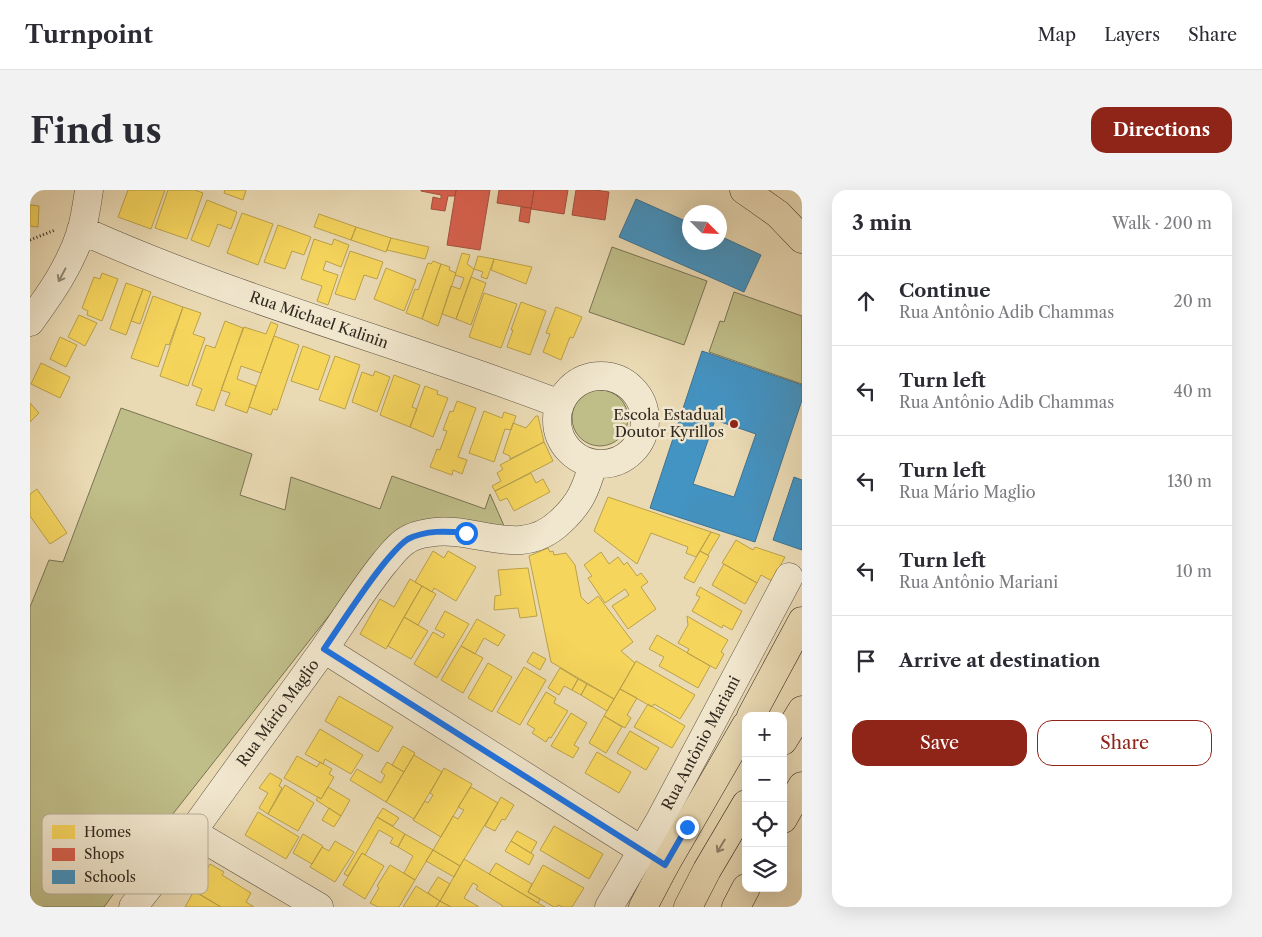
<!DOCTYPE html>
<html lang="en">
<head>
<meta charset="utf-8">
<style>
	:root { --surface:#fff; --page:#f2f2f3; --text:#2b2b33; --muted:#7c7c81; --line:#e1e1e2; --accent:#8f2418 }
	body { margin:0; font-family:"Libre Caslon Text",serif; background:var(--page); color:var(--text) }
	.controls { position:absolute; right:15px; bottom:15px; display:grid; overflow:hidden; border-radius:10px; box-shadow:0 5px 20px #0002 }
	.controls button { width:45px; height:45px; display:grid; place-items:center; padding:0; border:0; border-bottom:1px solid var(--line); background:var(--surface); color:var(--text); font:25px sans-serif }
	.compass { position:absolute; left:652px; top:15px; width:45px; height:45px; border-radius:50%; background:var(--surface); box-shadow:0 5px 20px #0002; rotate:114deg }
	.stop { position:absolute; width:15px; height:15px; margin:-11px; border:4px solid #1a73e8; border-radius:50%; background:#fff }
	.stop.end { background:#1a73e8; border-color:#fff; box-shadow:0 1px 5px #0008 }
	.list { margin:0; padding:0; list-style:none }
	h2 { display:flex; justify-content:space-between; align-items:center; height:65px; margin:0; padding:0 20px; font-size:21px }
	h2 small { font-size:16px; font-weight:400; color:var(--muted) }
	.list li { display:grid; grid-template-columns:32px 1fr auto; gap:15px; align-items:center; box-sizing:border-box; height:90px; padding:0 20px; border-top:1px solid var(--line) }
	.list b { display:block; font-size:19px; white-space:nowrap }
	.list p { margin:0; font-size:16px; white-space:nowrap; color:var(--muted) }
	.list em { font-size:16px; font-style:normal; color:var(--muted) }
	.actions { display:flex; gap:10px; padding:15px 20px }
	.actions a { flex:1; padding:11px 0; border:1px solid var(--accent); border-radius:15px; text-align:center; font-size:18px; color:var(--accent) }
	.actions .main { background:var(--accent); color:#fff }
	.icon { flex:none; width:28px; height:28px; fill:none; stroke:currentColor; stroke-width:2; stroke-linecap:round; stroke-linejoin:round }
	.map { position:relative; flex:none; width:772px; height:717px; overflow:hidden; border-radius:15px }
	header { display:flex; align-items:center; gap:30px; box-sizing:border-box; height:70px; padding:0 25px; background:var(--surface); border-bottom:1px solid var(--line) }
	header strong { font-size:24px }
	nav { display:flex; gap:28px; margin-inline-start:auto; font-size:18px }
	.intro { display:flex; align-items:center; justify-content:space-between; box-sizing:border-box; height:120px; padding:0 30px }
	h1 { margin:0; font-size:35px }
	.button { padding:12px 22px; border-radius:15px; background:var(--accent); color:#fff; font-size:18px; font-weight:700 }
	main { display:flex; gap:30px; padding:0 30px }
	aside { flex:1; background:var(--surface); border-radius:15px; box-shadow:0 5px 20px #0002 }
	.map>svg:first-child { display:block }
	.green { fill:#bfbd88; stroke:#787354 }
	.homes { fill:#f6d55c; stroke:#bba14a }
	.shops { fill:#d6604d; stroke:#a4503f }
	.schools { fill:#4393c3; stroke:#3e7392; fill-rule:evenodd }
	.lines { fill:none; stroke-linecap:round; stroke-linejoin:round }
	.minor-casing { stroke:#5f5544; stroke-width:29 }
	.major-casing { stroke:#31291f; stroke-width:29 }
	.highway-casing { stroke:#31291f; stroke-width:29 }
	.path { stroke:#31291f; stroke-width:3; stroke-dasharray:1 2.5; stroke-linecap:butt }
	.minor { stroke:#f1e7ce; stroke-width:28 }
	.major { stroke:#eadab4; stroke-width:28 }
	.highway { stroke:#eadab4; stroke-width:28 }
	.oneway { stroke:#918876 }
	.oneway2 { stroke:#8e826a }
	.route { stroke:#1a73e8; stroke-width:6 }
	.poi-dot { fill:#8f2418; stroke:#f1e7ce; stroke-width:2 }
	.labels { text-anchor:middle; stroke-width:5; stroke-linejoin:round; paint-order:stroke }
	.street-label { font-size:15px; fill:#31291f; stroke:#f1e7ce }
	.poi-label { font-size:15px; fill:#31291f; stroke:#f1e7ce; text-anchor:end }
	.key { fill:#f1e7ce; stroke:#b7ae9a; stroke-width:1 }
	.key-label { font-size:14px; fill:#31291f }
</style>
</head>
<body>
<header>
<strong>Turnpoint</strong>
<nav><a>Map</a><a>Layers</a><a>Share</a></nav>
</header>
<div class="intro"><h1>Find us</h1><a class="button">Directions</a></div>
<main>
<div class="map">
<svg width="772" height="717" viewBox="0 0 772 717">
	<rect width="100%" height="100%" fill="#eadab4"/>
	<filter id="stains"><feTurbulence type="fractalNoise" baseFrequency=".004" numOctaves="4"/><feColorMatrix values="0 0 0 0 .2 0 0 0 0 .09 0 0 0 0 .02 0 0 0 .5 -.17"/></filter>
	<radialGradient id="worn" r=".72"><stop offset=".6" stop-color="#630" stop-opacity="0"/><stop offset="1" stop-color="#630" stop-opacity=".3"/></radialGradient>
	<path class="green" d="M 582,57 L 677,91 L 654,155 L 559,122 Z
		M 704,102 L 772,126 L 772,194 L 679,162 L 690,131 L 694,132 Z
		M542 228a28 28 0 1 1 56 0a28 28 0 1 1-56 0Z
		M 91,218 L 222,264 L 210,305 L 255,320 L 261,287 L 350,319 L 362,286 L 455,319 L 460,304 L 475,338 L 346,366 L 131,639 L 74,717 L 0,717 L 0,417 L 19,370 L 33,372 Z"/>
	<path class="homes" d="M 98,0 L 135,0 L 121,39 L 88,27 Z
		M 138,0 L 165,0 L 173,3 L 157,49 L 125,38 Z
		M 195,0 L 216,0 L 213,10 L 194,3 Z
		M 177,10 L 207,22 L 201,39 L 188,34 L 179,57 L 161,50 Z
		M 0,15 L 9,16 L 8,37 L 0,36 Z
		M 212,23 L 243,34 L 228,75 L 197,63 Z
		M 289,24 L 326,37 L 321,50 L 284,37 Z
		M 248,35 L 281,47 L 274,65 L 262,61 L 255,79 L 234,72 Z
		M 326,37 L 361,48 L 356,62 L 321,50 Z
		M 361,48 L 399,57 L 395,69 L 357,60 Z
		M 284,49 L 302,55 L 304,49 L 319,55 L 311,77 L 296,71 L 293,80 L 308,85 L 298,115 L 287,111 L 292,96 L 271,89 Z
		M 320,61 L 353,72 L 347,89 L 334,85 L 325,110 L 305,104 Z
		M 432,63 L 440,65 L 437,74 L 444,79 L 426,129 L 412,124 L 421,96 L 430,99 L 434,88 L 425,85 Z
		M 448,66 L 464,69 L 457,89 L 451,87 L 453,82 L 444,79 Z
		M 464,69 L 502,77 L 496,94 L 461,80 Z
		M 403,71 L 411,74 L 392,129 L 376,123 L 385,99 L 388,100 L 398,73 L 401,74 Z
		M 411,74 L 420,77 L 419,80 L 426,83 L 408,136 L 392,129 Z
		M 356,78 L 386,90 L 374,121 L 344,109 Z
		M 72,83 L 88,89 L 72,131 L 57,125 L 58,121 L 52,118 L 64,87 L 70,89 Z
		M 441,87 L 456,93 L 441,135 L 426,129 Z
		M 96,93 L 113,99 L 96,145 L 80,139 Z
		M 113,99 L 121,102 L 110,134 L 101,131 Z
		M 454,103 L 487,114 L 471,158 L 439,147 Z
		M 123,106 L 153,117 L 139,155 L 136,154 L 128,177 L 101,168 Z
		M 491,112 L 516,121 L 500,165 L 477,157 L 483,140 L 481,140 Z
		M 153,117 L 171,123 L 163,144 L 175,148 L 158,196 L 130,186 Z
		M 526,117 L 552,127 L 543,148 L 540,147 L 531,170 L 513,162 L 520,144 L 516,143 Z
		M 49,125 L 67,133 L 55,156 L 38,147 Z
		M 195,131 L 213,138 L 184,221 L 166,215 L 172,199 L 162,195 L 176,155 L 185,158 Z
		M 241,132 L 248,135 L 231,183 L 211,176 L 207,189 L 226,196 L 217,223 L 195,215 L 200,203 L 191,200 L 214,137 L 236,144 Z
		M 244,146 L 269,155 L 247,220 L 243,219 L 241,225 L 219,217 Z
		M 30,147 L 47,155 L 36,177 L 20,169 Z
		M 273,156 L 300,166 L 288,200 L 261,191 Z
		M 305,166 L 330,175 L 315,219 L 289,210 Z
		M 11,173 L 40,187 L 30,208 L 1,194 Z
		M 345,181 L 360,187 L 347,222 L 322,212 L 332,182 L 343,186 Z
		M 364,185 L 390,195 L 382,217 L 387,219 L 380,237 L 350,225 Z
		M 395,196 L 408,201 L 407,204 L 418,208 L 403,247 L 380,237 Z
		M 427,211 L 446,218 L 428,267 L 437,270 L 432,284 L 423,280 L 422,285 L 400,277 L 407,259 L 410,260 L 417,241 L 413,240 L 420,221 L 423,222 Z
		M 0,213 L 9,223 L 0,232 Z
		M 454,221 L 472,228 L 474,222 L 486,226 L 481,240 L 475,239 L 464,272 L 439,263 Z
		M 506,226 L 508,226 L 514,252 L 480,269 L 480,266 L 473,263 L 483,233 L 496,238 Z
		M 514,252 L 523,271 L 465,301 L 462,296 L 471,291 L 467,283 L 473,279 L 470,275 Z
		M 501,283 L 506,293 L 513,289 L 520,302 L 484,321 L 477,308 L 470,311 L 465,301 Z
		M 7,299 L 37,343 L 20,354 L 0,326 L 0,304 Z
		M 578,307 L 681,342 L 666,367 L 656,363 L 658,357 L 621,343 L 607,374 L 564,341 Z
		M 681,342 L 690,345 L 678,365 L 670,361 Z
		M 706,350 L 723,360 L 725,357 L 755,367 L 742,391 L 731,385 L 727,393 L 692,373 Z
		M 518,358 L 520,362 L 523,361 L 524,365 L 536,363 L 545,375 L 551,407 L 558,414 L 568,406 L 603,452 L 591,461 L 605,473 L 584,509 L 521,472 L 499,366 Z
		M 403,361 L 414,368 L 418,361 L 446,377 L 426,411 L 404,398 L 402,402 L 385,392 Z
		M 670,361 L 679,366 L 664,393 L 654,388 Z
		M 571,362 L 579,374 L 588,367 L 594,375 L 597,372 L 607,386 L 611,383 L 618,392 L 611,397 L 626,419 L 598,439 L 582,416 L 599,405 L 595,399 L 575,413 L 558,388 L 562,386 L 554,375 Z
		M 694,374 L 727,393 L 715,414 L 682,395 Z
		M 498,378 L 507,426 L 490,428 L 488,418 L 464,420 L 465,406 L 471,405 L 468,380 Z
		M 380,389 L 392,396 L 356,459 L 330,444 L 350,409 L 364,417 Z
		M 392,396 L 406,404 L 388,435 L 374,427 Z
		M 670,397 L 712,421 L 702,440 L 693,435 L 692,438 L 662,421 L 670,407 L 666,405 Z
		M 415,421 L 439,434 L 407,488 L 384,474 L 403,442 L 413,448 L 415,444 L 405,439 Z
		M 657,426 L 698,450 L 691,462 L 694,464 L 686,479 L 657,463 L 659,459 L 648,453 L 658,435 Z
		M 374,427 L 398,441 L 381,469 L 358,456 Z
		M 447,429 L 475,445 L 468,456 L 454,448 L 445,464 L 431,456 Z
		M 627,445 L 680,476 L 668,498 L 629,476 L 634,467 L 619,459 Z
		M 431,456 L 453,468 L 433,503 L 411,490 Z
		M 503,462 L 516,469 L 510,480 L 497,472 Z
		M 606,471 L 665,505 L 650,529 L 624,514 L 622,517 L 590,499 Z
		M 458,473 L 482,487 L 462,522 L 438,508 Z
		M 494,477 L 516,490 L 490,535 L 467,522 Z
		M 530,478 L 548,489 L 542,500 L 534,496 L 529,505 L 518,498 Z
		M 548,489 L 557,494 L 551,505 L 542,500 Z
		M 557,494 L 584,509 L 577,521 L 551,505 Z
		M 590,499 L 607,508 L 597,525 L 601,528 L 595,538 L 574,526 Z
		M 516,502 L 526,508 L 524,513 L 538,521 L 521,548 L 519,547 L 516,552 L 502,543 L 505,539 L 497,534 Z
		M 309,506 L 363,537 L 348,562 L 295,531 Z
		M 618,514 L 655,536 L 642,558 L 604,537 Z
		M 541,523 L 557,533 L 544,555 L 549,558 L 543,568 L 521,556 Z
		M 574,526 L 592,537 L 576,563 L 559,553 Z
		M 290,539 L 333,565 L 321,584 L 295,569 L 293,574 L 275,564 Z
		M 600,541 L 629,558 L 616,580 L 587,563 Z
		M 373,556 L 385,563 L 374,582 L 362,575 Z
		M 567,562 L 601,582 L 589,603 L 555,583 Z
		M 384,565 L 412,582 L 384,629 L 356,612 Z
		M 267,566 L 287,577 L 290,572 L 302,579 L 299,584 L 304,587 L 291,609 L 254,588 Z
		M 357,572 L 374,582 L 356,612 L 320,590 L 327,579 L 351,593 L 355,585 L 351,582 Z
		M 414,578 L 442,594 L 411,647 L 383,630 L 395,611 L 398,613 L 403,605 L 400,603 Z
		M 240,583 L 252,590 L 249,596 L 252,598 L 238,624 L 229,618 L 238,603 L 229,598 Z
		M 255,595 L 284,613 L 268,641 L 238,624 Z
		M 298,597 L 320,610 L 311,626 L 286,610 L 288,607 L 291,609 Z
		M 441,597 L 468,613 L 430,676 L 403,660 L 423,626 L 428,629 L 434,620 L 428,617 Z
		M 471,607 L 484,615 L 475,630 L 472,629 L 465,641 L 455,636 Z
		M 299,618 L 311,626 L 304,637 L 292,630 Z
		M 353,618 L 369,628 L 363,636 L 347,627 Z
		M 228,622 L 269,647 L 256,669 L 215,645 Z
		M 347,627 L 375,644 L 368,657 L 360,653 L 363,648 L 349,640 L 335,665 L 332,663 L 318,686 L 314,684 Z
		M 524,636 L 573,664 L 559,689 L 510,660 Z
		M 487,641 L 507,652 L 501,663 L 481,651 Z
		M 273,644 L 293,656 L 282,674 L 263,663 Z
		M 375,644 L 403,660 L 385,690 L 374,683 L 383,666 L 368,657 Z
		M 305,651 L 324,662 L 305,692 L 280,677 L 292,657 L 299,661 Z
		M 481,651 L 504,665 L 499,675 L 475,661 Z
		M 403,660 L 430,676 L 424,687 L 396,671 Z
		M 332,663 L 354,676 L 335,709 L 313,695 Z
		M 434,669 L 508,713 L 515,717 L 472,717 L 473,716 L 446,699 L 448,696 L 443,693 L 434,708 L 449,717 L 421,717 L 410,711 Z
		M 466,673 L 502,694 L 498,702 L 510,709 L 508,713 L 459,684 Z
		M 180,674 L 194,682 L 192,685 L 221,703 L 216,712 L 224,717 L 191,717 L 164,701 Z
		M 360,675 L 385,690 L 369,717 L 348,717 L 340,713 L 349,698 L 347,696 Z
		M 513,675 L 554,698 L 542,717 L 533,717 L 528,715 L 527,717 L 524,717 L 498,702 Z
		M 408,687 L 420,694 L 410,711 L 398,703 Z
		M 386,696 L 410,711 L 406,717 L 373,717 Z
		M 164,701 L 191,717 L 155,717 Z
		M 410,711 L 421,717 L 406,717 Z"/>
	<path class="shops" d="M 391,0 L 426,0 L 425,6 L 418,6 L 415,21 L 401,19 L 403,7 L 411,9 L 411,5 L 391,1 Z
		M 426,0 L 460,0 L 450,60 L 417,55 Z
		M 469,0 L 504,0 L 501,18 L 467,13 Z
		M 504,0 L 538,0 L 534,24 L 501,19 Z
		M 546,0 L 565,0 L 579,2 L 575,30 L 542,25 Z
		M 491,17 L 501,18 L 499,33 L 489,31 Z"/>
	<path class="schools" d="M 606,9 L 660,33 L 660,52 L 690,52 L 690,46 L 731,65 L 714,102 L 589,47 Z
		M 672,161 L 772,195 L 772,210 L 725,352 L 620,318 ZM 685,230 L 726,244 L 704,307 L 663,294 Z
		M 764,287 L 772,290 L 772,360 L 743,350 Z"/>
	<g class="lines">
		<defs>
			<path id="minor" d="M 51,40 C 206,110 371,153 530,214
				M 0,132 C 21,103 40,76 51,42 C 55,28 57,14 59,0
				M527 230a44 44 0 1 1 88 0a44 44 0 1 1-88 0Z
				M 294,459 C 314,430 333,399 355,372 C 362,364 368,355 377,350 C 383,346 391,344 398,343 C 445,334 489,371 530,332 C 550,314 556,299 563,274
				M 162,642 L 289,717
				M 103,717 L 162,642 L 294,459 L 635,675
				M 579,717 L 630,630 L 759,387"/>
			<path id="major" d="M 714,0 L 748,24 L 772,49
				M 721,526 L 772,431
				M 613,717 L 635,675 L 716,535"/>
			<path id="highway" d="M 753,551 L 772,520
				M 753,629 L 772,596
				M 658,717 L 677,680 L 716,614
				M 706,717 L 716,698"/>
		</defs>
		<use href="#minor" class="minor-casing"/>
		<use href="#major" class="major-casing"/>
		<use href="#highway" class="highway-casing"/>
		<path class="path" d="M 0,50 L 25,40"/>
		<use href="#minor" class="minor"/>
		<use href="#major" class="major"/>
		<use href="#highway" class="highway"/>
	</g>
	<defs><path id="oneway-shaft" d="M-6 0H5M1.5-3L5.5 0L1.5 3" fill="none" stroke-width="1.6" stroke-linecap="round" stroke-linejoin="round" transform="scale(1.25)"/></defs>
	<use class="oneway" href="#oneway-shaft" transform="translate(32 85) rotate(118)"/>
	<use class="oneway2" href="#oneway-shaft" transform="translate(691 656) rotate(121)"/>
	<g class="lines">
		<path class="route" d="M 436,343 C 416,341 396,340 378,349 C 370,354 363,363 356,371 C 333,399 314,430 294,459 L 635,675 L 657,637"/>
	</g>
	<circle class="poi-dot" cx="704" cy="234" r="5"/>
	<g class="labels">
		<g class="street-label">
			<text transform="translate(289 130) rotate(19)" y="5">Rua Michael Kalinin</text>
			<text transform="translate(248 523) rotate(-54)" y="5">Rua Mário Maglio</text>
			<text transform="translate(671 553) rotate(-62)" y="5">Rua Antônio Mariani</text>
		</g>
		<g class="poi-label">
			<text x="694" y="230">Escola Estadual<tspan x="694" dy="17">Doutor Kyrillos</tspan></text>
		</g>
	</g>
	<rect x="12" y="624" width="166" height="80" rx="8" class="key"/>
	<rect x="22" y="635" width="23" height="14" fill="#f6d55c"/>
	<rect x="22" y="658" width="23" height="13" fill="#d6604d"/>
	<rect x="22" y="680" width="23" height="14" fill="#4393c3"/>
	<g class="key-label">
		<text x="54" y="647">Homes</text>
		<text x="54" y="669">Shops</text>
		<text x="54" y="692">Schools</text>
	</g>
	<rect width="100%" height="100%" filter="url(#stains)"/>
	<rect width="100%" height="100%" fill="url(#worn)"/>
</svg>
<div class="controls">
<button>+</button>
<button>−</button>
<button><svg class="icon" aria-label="locate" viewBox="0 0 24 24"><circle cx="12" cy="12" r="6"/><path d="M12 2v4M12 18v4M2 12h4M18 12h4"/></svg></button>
<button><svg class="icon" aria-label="layers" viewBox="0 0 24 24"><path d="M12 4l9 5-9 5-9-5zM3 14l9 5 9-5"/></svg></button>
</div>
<svg class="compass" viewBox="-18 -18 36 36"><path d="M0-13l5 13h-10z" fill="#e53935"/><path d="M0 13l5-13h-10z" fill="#7c7c81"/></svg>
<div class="stop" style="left:436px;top:343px"></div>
<div class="stop end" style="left:657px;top:637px"></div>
</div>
<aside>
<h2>3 min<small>Walk · 200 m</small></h2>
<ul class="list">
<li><svg class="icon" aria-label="ahead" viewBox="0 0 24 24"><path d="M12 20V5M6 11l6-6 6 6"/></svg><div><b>Continue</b><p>Rua Antônio Adib Chammas</p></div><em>20 m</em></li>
<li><svg class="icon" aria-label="left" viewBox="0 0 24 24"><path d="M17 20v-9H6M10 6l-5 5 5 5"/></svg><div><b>Turn left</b><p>Rua Antônio Adib Chammas</p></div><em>40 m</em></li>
<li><svg class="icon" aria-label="left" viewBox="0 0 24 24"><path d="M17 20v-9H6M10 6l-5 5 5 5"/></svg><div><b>Turn left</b><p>Rua Mário Maglio</p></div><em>130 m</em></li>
<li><svg class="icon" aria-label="left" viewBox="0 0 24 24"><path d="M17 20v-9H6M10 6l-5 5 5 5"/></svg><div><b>Turn left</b><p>Rua Antônio Mariani</p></div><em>10 m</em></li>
<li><svg class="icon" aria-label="arrive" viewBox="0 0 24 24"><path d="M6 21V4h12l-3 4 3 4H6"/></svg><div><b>Arrive at destination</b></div></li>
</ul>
<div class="actions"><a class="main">Save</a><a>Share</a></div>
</aside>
</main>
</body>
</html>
